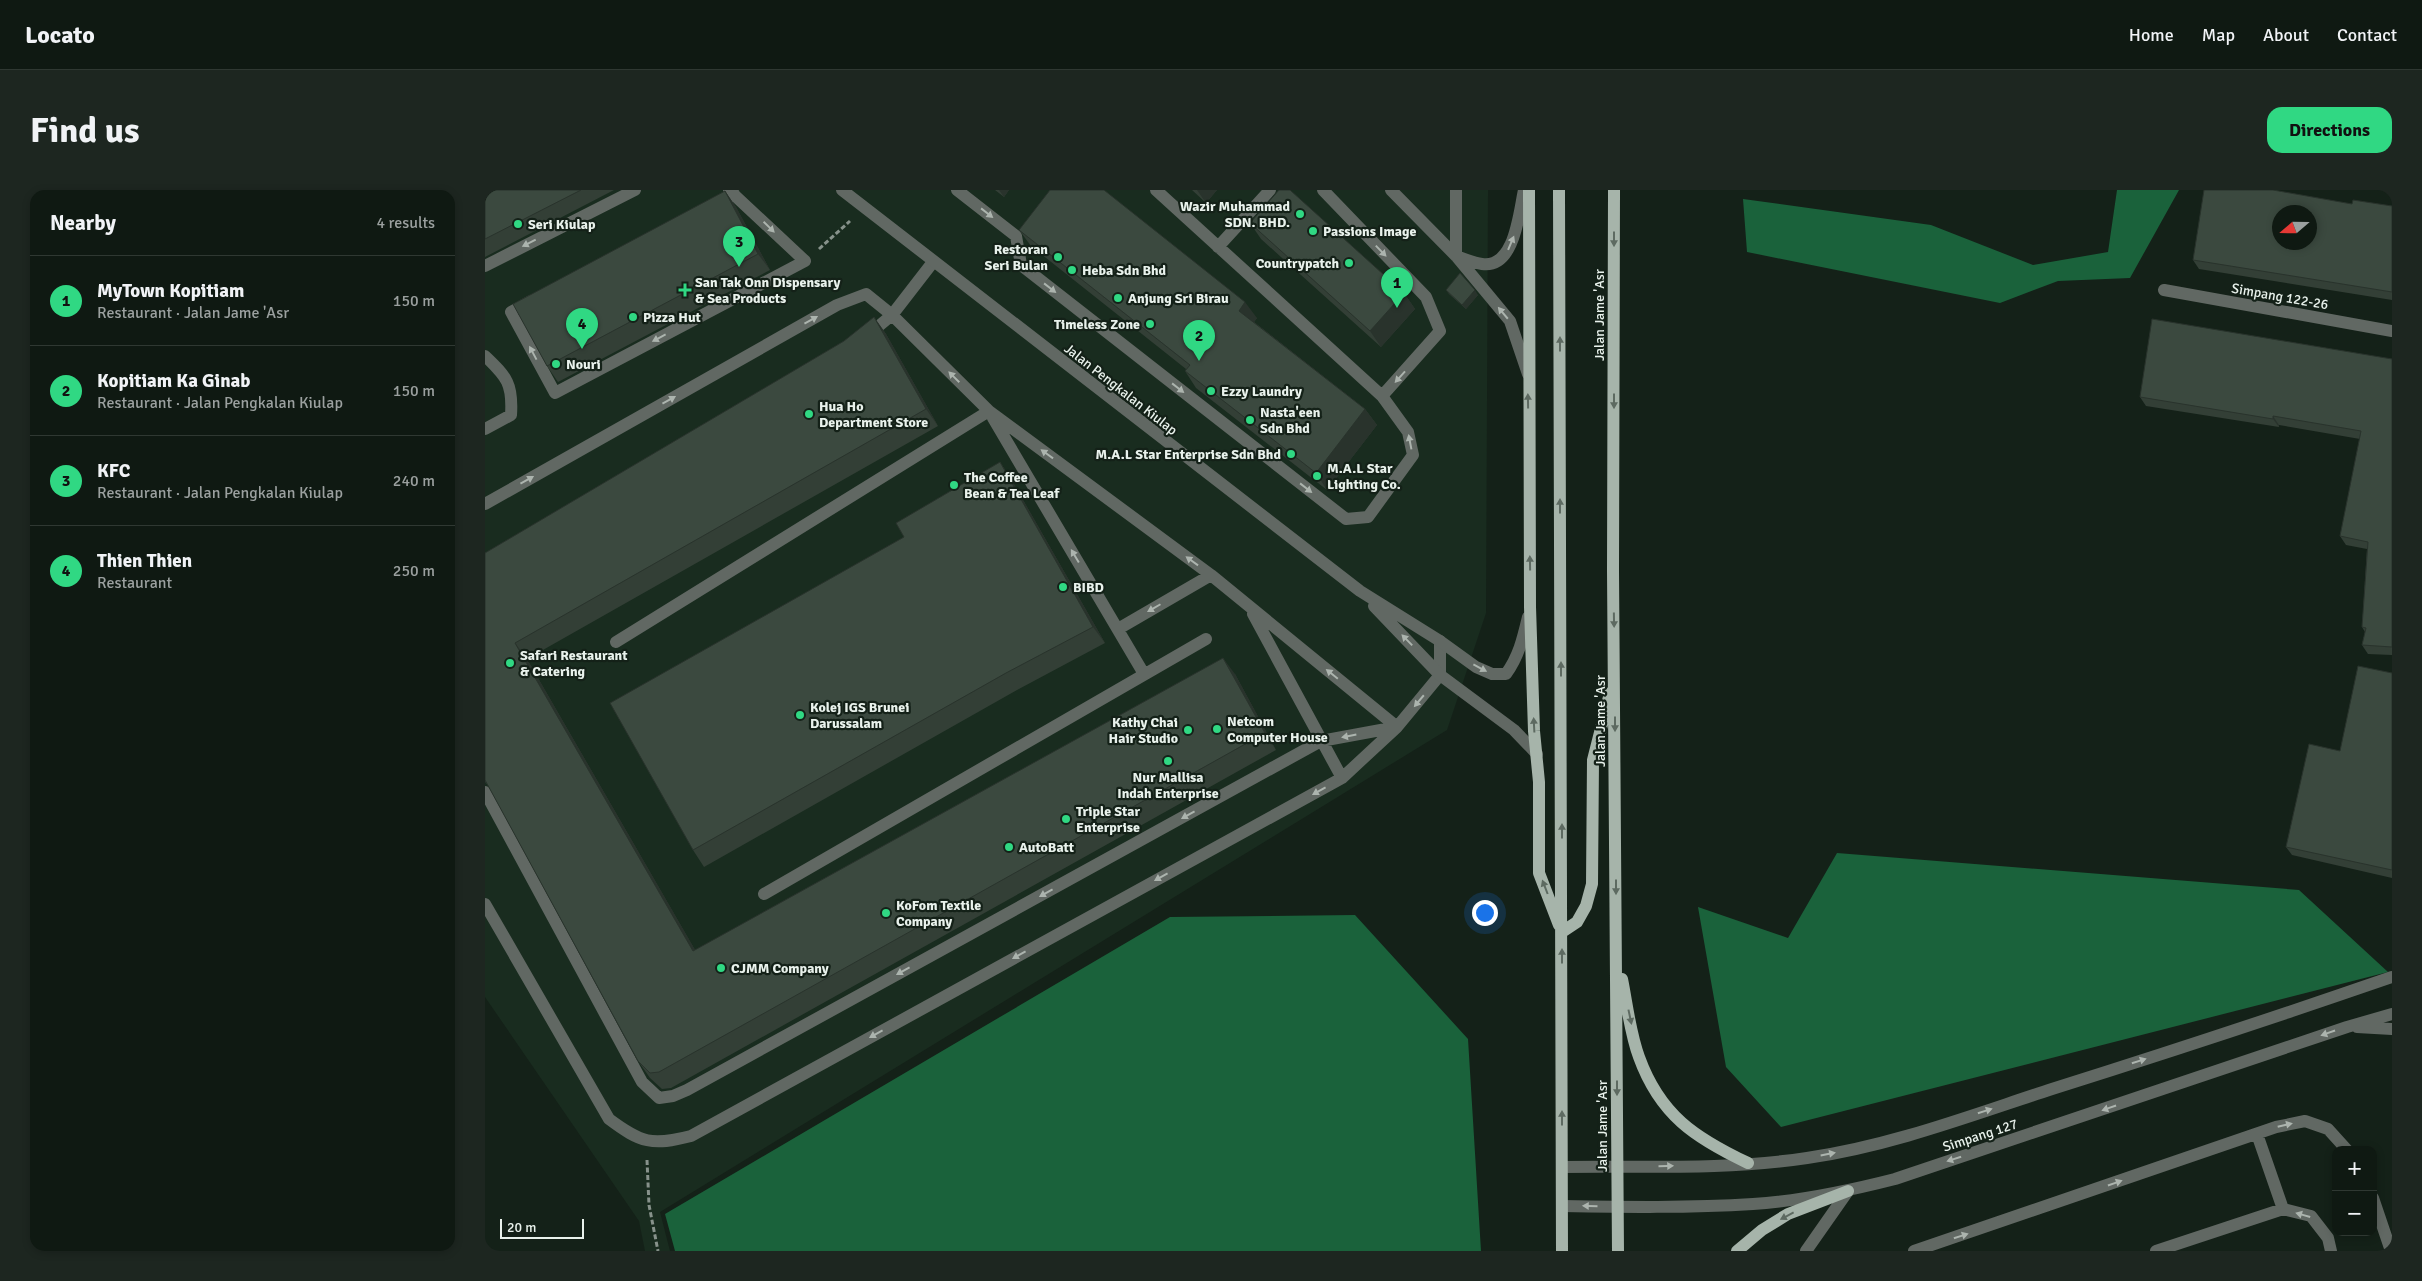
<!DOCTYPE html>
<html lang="en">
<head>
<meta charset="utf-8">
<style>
	:root { --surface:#0f1912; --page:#1d2620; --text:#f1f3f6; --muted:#9ba09f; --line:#2f3832; --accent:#30d883 }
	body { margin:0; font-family:Signika,sans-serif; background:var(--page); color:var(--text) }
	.controls { position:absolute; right:15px; bottom:15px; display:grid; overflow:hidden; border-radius:10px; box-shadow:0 2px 8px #0003 }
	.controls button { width:45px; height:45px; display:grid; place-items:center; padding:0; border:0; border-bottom:1px solid var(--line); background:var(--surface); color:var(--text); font:25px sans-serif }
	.compass { position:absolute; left:1787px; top:15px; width:45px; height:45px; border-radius:50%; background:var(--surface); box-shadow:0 2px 8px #0003; rotate:250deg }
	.scale { position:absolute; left:15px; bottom:12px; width:84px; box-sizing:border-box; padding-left:5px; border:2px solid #e9f2ec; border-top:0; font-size:14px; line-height:18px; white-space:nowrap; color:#e9f2ec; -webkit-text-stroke:4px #142118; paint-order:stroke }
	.you { position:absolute; left:999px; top:722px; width:18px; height:18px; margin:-12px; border:4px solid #fff; border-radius:50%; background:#1a73e8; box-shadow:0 0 0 8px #1a73e833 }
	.badge { display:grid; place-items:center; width:32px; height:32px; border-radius:50%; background:var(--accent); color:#111; font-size:16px; font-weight:700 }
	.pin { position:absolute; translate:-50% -41px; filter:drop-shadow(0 1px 2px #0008) }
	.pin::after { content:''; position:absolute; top:26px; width:18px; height:15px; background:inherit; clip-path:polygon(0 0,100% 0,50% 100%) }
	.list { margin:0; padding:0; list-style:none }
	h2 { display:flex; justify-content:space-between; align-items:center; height:65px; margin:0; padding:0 20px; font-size:21px }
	h2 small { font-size:16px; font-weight:400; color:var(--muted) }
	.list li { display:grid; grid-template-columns:32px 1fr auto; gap:15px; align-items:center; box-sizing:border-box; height:90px; padding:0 20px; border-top:1px solid var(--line) }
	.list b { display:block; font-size:19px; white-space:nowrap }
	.list p { margin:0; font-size:16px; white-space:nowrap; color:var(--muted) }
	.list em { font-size:16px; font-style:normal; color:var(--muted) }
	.map { position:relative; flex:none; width:1907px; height:1061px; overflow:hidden; border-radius:15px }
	header { display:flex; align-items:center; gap:30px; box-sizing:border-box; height:70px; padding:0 25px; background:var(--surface); border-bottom:1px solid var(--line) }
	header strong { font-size:24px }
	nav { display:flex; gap:28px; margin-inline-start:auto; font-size:18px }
	.intro { display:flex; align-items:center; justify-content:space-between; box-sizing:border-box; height:120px; padding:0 30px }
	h1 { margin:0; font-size:35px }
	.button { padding:12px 22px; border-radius:15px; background:var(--accent); color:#111; font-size:18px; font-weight:700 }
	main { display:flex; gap:30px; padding:0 30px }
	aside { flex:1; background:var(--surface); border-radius:15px; box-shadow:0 2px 8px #0003 }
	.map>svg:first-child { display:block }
	.built { fill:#192c1f }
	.forest { fill:#1a623b }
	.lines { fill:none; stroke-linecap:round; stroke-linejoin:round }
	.path { stroke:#87928b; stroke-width:3; stroke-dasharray:5 2.5; stroke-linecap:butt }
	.lane { stroke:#616863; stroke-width:12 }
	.street { stroke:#616863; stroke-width:12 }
	.primary { stroke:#a6b4aa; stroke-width:12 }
	.wall { fill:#333f36 }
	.shaded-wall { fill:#29332c }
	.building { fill:#3b493f; stroke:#29332c; fill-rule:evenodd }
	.oneway { fill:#acb4ae }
	.oneway2 { fill:#5d6a61 }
	.poi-dot { fill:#30d883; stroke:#142118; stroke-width:2 }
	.labels { text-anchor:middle; stroke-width:4.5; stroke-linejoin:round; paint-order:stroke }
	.poi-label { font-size:14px; font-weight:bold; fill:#e9f2ec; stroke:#142118; text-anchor:start }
	.street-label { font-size:14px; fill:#e9f2ec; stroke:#142118 }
</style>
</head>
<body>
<header>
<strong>Locato</strong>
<nav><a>Home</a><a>Map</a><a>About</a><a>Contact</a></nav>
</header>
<div class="intro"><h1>Find us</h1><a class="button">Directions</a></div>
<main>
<aside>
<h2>Nearby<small>4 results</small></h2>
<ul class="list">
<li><span class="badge">1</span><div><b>MyTown Kopitiam</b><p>Restaurant · Jalan Jame 'Asr</p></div><em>150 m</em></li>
<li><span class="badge">2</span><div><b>Kopitiam Ka Ginab</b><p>Restaurant · Jalan Pengkalan Kiulap</p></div><em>150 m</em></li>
<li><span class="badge">3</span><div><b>KFC</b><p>Restaurant · Jalan Pengkalan Kiulap</p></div><em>240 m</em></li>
<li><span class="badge">4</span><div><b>Thien Thien</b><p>Restaurant</p></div><em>250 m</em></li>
</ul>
</aside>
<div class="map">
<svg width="1907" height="1061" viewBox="0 0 1907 1061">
	<rect width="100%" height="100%" fill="#142118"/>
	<path class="built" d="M 0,0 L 1003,0 L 1001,423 L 962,540 L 175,1022 L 185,1061 L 160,1061 L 154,1031 L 0,807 Z"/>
	<path class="forest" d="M 1632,0 L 1694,0 L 1645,88 L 1573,91 L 1515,113 L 1262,62 L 1258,9 L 1446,35 L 1548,75 L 1623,62 Z
		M 1352,663 L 1814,700 L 1903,782 L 1296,937 L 1241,877 L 1213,717 L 1303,748 Z
		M 870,725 L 983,849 L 996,1061 L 190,1061 L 180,1024 L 685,727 Z"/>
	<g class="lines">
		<path class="path" d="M 334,59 L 365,31
			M 162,970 L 164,1015 L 173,1061"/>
		<path class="lane" d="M 472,0 L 531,46 L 536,75 L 861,329 L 883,327 L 928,265 L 923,242 L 897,206 L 671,0
			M 838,0 L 941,107 L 955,141 L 897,206
			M 906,0 L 971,66 L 1025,131 L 1043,184
			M 971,0 L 971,66
			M 229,14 L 249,4
			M 733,57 L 785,0
			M 971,66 C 979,69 989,73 997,74 C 1030,79 1034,22 1039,0
			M 448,72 L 407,125 L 504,221 L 726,385 L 912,537
			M 0,76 L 150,0
			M 46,111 L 26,122 L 70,203 L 320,71 L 244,0
			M 0,166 C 22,187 28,194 26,225 L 0,239
			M 508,228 L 659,484
			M 0,314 L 352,115 L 381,104 L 407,125 L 383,145
			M 768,424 L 857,588
			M 633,439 L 726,385
			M 131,452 L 504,221
			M 0,602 L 157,892 L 174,908 L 188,906 L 202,900 L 836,551 L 912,537
			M 279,704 L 721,449
			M 0,714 L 124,929 C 156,953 167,956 206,946 L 857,588 L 912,537 L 955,485 L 955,451
			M 1772,944 L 1798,1019
			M 1888,1008 L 1906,1061
			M 1321,1061 L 1363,1001
			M 1429,1061 L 1791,937 L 1820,931 L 1843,939 L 1862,960
			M 1671,1061 L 1798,1019 L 1826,1026 L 1843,1048 L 1846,1061"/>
		<path class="street" d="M 357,0 L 875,401 L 955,451 L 991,477 L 1007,484 L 1021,484 C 1034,466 1038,448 1043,427
			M 1679,100 L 1907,141
			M 889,416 L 955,485 L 1029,540 L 1052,564
			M 1872,837 L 1907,839
			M 1077,977 C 1158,976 1242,980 1322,968 C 1406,956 1487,925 1567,899 C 1681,863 1794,826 1907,787
			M 1077,1016 C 1140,1017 1204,1018 1268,1014 C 1316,1011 1363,1001 1410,989 L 1862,837 L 1907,824"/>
		<path class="primary" d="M 1044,0 L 1045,417 L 1049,541 L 1054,592 L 1054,683 L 1074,735
			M 1074,0 L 1077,1061
			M 1129,0 L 1128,381 L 1133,1061
			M 1077,742 L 1092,732 L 1101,716 L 1107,694 L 1108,570 L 1125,503
			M 1137,789 C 1142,814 1145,843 1154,867 C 1175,925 1210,948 1263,973
			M 1252,1061 L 1277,1040 L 1303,1024 L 1363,1001"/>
	</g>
	<path class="wall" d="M 0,0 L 129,0 L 0,67 Z
		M 510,0 L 524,0 L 519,7 Z
		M 707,0 L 732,0 L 721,13 Z
		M 240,1 L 251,17 L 285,80 L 73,192 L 62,176 Z
		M 1867,14 L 1907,16 L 1907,110 L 1714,79 L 1708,70 Z
		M 765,33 L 919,103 L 930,119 L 896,157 L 776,49 Z
		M 534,40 L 772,128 L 769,132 L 880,219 L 892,235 L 842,300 L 711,198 L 700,181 L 701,179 L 546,56 Z
		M 961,100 L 993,105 L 981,119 L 964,104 Z
		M 389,127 L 401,144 L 453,236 L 42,469 L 210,760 L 750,484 L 791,560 L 186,898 L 177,899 L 165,888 L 153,871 L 3,595 L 0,592 L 0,363 L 359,151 Z
		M 1907,169 L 1907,465 L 1883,464 L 1877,455 L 1880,442 L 1877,437 L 1882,359 L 1861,355 L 1855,346 L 1875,249 L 1794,235 L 1794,237 L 1661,216 L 1655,207 Z
		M 515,272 L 526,289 L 620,453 L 532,500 L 219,677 L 208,660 Z
		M 1907,483 L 1907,688 L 1807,665 L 1801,657 L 1855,561 Z"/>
	<path class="shaded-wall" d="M 514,0 L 524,0 L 519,7 Z
		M 712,0 L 732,0 L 721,13 Z
		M 240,1 L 251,17 L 285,80 L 273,64 Z
		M 990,100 L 993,105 L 981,119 L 977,115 Z
		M 919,103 L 930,119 L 896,157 L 885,141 Z
		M 760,112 L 772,128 L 765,137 L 754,121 Z
		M 389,127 L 401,144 L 453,236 L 441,219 Z
		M 880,219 L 892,235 L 842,300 L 831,283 Z
		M 1788,226 L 1794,235 L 1794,237 L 1788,229 Z
		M 515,272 L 526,289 L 620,453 L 608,437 Z
		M 30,453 L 42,469 L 220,777 L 208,761 Z
		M 738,468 L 750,484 L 791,560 L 780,543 Z"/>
	<path class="building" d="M 0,0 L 96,0 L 0,49 Z
		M 565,0 L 619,0 L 760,112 L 754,121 L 880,219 L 831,283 L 700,181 L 705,175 L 534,40 Z
		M 794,0 L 805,0 L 919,103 L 885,141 L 765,33 Z
		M 1719,0 L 1788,0 L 1867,14 L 1868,10 L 1907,16 L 1907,102 L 1708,70 ZM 1794,22 L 1824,22 L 1824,52 L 1794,52 Z
		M 240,1 L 273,64 L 62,176 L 28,114 Z
		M 975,83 L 990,100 L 977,115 L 961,100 Z
		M 389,127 L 441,219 L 30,453 L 208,761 L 738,468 L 780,543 L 174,882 L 165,883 L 153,871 L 0,590 L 0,363 L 359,151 Z
		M 1667,129 L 1907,169 L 1907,457 L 1877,455 L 1881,438 L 1877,437 L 1883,352 L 1855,346 L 1876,241 L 1788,226 L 1788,229 L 1655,207 Z
		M 515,272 L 608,437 L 521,483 L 208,660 L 125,513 L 419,347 L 411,333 Z
		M 1873,476 L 1907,483 L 1907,680 L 1801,657 L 1824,554 L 1855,561 Z"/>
	<defs><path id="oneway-solid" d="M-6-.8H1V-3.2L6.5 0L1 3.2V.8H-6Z" transform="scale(1.25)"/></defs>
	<g class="oneway">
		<use href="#oneway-solid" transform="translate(502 23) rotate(38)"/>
		<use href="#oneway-solid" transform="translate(284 37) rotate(44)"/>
		<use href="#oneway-solid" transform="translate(44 53) rotate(153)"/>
		<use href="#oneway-solid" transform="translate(1026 53) rotate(-67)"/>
		<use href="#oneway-solid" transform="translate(896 61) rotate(46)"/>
		<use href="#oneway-solid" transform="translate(565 98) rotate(38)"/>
		<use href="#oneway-solid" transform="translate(1018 123) rotate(-130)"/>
		<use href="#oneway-solid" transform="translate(326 130) rotate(-29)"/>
		<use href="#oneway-solid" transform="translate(174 148) rotate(152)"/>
		<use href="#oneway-solid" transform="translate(48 163) rotate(-118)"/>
		<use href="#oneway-solid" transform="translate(469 187) rotate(-135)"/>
		<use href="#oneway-solid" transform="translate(915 187) rotate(132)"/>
		<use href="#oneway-solid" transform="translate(693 198) rotate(38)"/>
		<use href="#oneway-solid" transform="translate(184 210) rotate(-29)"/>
		<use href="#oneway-solid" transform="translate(925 252) rotate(-101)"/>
		<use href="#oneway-solid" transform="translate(562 264) rotate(-144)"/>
		<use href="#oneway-solid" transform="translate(42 290) rotate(-29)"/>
		<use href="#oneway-solid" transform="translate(821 298) rotate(38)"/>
		<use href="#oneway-solid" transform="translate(590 366) rotate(-121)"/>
		<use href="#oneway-solid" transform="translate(707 371) rotate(-144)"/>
		<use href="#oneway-solid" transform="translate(669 418) rotate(150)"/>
		<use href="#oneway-solid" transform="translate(922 450) rotate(-134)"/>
		<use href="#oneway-solid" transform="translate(995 478) rotate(28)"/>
		<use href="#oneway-solid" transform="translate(847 484) rotate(-141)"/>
		<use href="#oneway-solid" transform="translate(934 511) rotate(130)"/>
		<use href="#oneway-solid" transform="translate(864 546) rotate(169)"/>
		<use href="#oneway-solid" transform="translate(834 601) rotate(151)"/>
		<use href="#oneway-solid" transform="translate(703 625) rotate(151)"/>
		<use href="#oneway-solid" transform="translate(676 687) rotate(151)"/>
		<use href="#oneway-solid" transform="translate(561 703) rotate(151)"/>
		<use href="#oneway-solid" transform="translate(534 765) rotate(151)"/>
		<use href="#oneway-solid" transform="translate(418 781) rotate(151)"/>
		<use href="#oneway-solid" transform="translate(1843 843) rotate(161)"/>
		<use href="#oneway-solid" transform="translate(391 844) rotate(151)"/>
		<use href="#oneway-solid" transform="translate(1654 871) rotate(-18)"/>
		<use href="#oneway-solid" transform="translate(1624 918) rotate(161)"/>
		<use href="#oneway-solid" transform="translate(1500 921) rotate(-18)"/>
		<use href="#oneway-solid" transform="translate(1800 935) rotate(-13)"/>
		<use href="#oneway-solid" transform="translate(1343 964) rotate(-11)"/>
		<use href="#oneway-solid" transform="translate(1469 969) rotate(162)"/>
		<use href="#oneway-solid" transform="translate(1181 976) rotate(-2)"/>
		<use href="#oneway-solid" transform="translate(1630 993) rotate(-19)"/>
		<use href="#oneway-solid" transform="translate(1105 1016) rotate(-179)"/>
		<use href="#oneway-solid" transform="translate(1818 1025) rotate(-164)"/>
		<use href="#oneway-solid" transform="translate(1476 1046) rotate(-18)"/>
	</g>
	<g class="oneway2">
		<use href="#oneway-solid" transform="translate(1129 49) rotate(90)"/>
		<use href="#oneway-solid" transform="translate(1075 154) rotate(-90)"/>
		<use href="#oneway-solid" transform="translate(1043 211) rotate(-91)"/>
		<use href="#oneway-solid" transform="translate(1129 211) rotate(90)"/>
		<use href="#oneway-solid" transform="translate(1075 316) rotate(-90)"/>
		<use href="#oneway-solid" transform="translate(1045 373) rotate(-91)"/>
		<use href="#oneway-solid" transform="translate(1129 430) rotate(89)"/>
		<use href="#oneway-solid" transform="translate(1076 479) rotate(-90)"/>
		<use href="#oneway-solid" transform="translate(1130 534) rotate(90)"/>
		<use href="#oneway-solid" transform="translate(1049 535) rotate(-93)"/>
		<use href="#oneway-solid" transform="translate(1077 641) rotate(-90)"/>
		<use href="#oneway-solid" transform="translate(1060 697) rotate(-111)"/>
		<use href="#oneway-solid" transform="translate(1131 697) rotate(90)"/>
		<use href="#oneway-solid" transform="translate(1077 766) rotate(-90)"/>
		<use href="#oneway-solid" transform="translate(1145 827) rotate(78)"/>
		<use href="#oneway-solid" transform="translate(1132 898) rotate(90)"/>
		<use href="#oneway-solid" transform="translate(1077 928) rotate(-90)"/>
		<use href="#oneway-solid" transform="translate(1302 1026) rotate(152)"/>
	</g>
	<g class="poi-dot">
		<circle cx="815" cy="24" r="5"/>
		<circle cx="33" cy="34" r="5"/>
		<circle cx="828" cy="41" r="5"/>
		<circle cx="573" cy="67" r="5"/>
		<circle cx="864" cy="73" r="5"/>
		<circle cx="587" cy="80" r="5"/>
		<path d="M197.5 92.5h5v5h5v5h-5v5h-5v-5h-5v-5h5z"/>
		<circle cx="633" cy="108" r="5"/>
		<circle cx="148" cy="127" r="5"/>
		<circle cx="665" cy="134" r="5"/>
		<circle cx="71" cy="174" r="5"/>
		<circle cx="726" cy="201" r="5"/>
		<circle cx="324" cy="224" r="5"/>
		<circle cx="765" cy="230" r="5"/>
		<circle cx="806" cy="264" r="5"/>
		<circle cx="832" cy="286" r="5"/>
		<circle cx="469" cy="295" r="5"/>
		<circle cx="578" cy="397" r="5"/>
		<circle cx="25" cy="473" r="5"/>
		<circle cx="315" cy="525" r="5"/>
		<circle cx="732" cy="539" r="5"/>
		<circle cx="703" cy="540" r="5"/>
		<circle cx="683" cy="571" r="5"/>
		<circle cx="581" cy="629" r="5"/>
		<circle cx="524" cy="657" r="5"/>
		<circle cx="401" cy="723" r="5"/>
		<circle cx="236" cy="778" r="5"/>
	</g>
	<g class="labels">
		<g class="poi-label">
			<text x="805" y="21" text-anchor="end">Wazir Muhammad<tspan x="805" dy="16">SDN. BHD.</tspan></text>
			<text x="43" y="39">Seri Kiulap</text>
			<text x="838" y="46">Passions Image</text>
			<text x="563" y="64" text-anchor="end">Restoran<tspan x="563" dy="16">Seri Bulan</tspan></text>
			<text x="854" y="78" text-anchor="end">Countrypatch</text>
			<text x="597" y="85">Heba Sdn Bhd</text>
			<text x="210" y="97">San Tak Onn Dispensary<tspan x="210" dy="16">&amp; Sea Products</tspan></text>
			<text x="643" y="113">Anjung Sri Birau</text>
			<text x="158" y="132">Pizza Hut</text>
			<text x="655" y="139" text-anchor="end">Timeless Zone</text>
			<text x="81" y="179">Nouri</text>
			<text x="736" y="206">Ezzy Laundry</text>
			<text x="334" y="221">Hua Ho<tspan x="334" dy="16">Department Store</tspan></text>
			<text x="775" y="227">Nasta'een<tspan x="775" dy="16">Sdn Bhd</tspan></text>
			<text x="796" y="269" text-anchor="end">M.A.L Star Enterprise Sdn Bhd</text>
			<text x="842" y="283">M.A.L Star<tspan x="842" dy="16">Lighting Co.</tspan></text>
			<text x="479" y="292">The Coffee<tspan x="479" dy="16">Bean &amp; Tea Leaf</tspan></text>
			<text x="588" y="402">BIBD</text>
			<text x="35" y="470">Safari Restaurant<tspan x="35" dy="16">&amp; Catering</tspan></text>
			<text x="325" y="522">Kolej IGS Brunei<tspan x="325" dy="16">Darussalam</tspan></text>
			<text x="742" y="536">Netcom<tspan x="742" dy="16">Computer House</tspan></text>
			<text x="693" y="537" text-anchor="end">Kathy Chai<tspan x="693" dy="16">Hair Studio</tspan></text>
			<text x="683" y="592" text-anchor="middle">Nur Mallisa<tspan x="683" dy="16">Indah Enterprise</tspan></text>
			<text x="591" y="626">Triple Star<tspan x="591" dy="16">Enterprise</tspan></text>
			<text x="534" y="662">AutoBatt</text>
			<text x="411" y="720">KoFom Textile<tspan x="411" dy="16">Company</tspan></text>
			<text x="246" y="783">CJMM Company</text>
		</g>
		<g class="street-label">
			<text transform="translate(1795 106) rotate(10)" y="5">Simpang 122-26</text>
			<text transform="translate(1114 125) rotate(-90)" y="5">Jalan Jame 'Asr</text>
			<text transform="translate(636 199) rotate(38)" y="5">Jalan Pengkalan Kiulap</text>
			<text transform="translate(1115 531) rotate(-90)" y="5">Jalan Jame 'Asr</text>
			<text transform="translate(1117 936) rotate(-90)" y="5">Jalan Jame 'Asr</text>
			<text transform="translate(1495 945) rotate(-18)" y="5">Simpang 127</text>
		</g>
	</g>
</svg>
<div class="controls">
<button>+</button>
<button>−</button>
</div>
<svg class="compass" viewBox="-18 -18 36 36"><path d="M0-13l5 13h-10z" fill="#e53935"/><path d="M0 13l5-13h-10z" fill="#9ba09f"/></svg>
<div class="scale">20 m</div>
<div class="you"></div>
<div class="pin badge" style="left:912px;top:118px">1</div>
<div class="pin badge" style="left:714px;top:171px">2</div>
<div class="pin badge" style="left:254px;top:77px">3</div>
<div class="pin badge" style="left:97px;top:159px">4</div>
</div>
</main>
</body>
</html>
